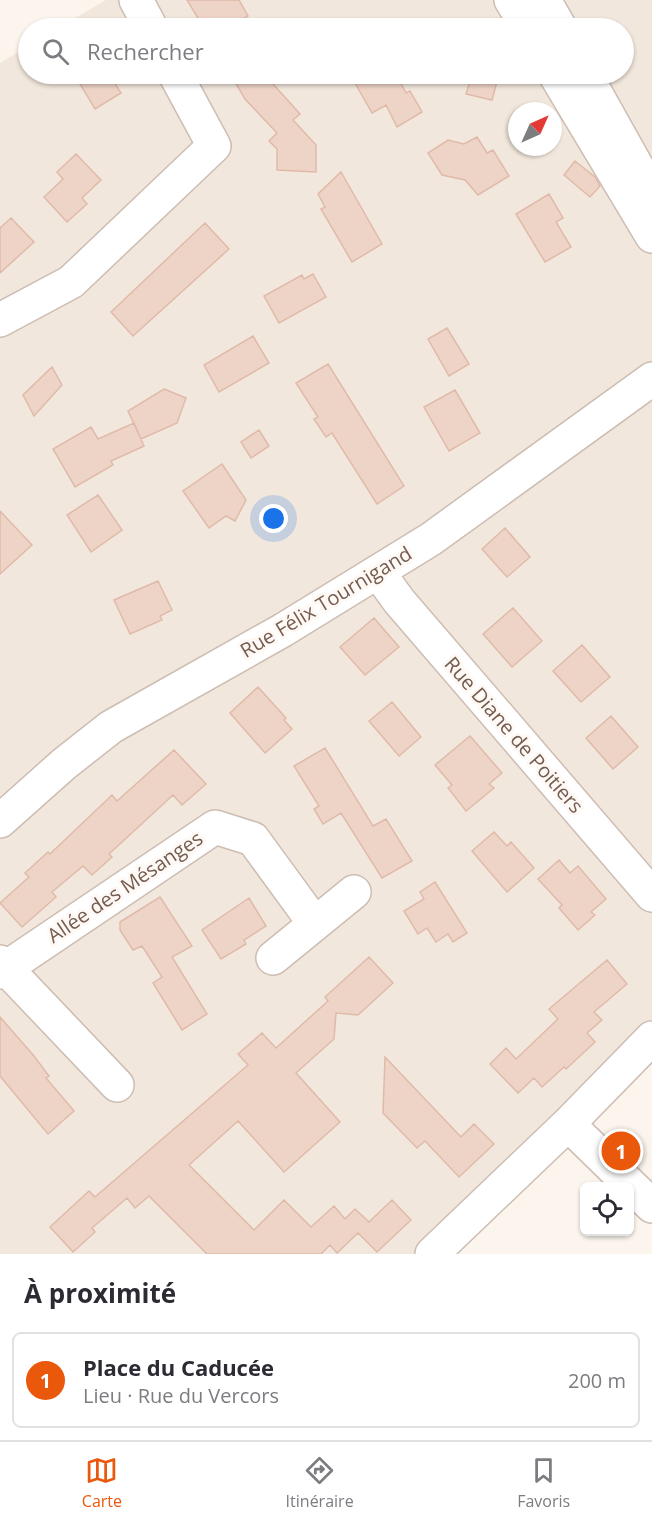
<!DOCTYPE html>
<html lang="fr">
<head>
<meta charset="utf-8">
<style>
	:root { --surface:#fff; --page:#f7f7f7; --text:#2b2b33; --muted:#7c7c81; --line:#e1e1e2; --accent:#ea580c }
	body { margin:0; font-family:"Open Sans",sans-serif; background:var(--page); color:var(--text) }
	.controls { position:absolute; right:18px; bottom:18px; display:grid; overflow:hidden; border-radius:9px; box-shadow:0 2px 4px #0004 }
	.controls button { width:54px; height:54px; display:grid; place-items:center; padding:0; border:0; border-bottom:2px solid var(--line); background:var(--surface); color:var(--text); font:30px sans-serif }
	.compass { position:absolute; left:508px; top:102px; width:54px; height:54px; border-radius:50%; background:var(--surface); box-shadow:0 2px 4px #0004; rotate:45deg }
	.you { position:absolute; left:274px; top:519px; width:21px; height:21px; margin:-15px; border:4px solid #fff; border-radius:50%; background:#1a73e8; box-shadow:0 0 0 9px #1a73e833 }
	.badge { display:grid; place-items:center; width:39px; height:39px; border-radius:50%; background:var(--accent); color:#fff; font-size:20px; font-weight:700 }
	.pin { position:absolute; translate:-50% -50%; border:3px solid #fff; box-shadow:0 2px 6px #0006 }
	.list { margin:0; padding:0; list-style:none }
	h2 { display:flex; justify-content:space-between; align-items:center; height:78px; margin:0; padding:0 24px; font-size:26px }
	h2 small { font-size:20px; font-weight:400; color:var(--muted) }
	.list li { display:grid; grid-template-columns:39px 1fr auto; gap:18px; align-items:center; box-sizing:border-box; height:96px; margin:0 12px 12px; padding:0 12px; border:2px solid var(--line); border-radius:9px }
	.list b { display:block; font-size:22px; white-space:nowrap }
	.list p { margin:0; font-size:20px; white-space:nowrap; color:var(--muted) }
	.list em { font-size:20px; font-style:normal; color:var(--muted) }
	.icon { flex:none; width:33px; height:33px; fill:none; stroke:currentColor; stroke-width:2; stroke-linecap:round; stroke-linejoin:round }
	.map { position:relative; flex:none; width:652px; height:1254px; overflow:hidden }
	.search { position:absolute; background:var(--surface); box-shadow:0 2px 4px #0004; left:18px; right:18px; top:18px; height:66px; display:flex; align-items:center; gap:15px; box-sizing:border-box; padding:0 21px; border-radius:33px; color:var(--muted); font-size:22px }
	.sheet { height:186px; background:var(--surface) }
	nav { display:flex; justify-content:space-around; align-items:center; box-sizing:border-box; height:84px; border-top:2px solid var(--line); background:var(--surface); font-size:16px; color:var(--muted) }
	nav a { display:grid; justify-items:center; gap:3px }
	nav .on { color:var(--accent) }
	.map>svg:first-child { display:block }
	.residential { fill:#f2e7dc; fill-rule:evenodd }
	.building { fill:#eed4c7; stroke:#e0baa9; stroke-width:1.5 }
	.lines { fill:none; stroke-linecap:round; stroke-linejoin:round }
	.minor-casing { stroke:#cdbdb3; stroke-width:36 }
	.minor { stroke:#fff; stroke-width:33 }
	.labels { text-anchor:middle; stroke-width:6; stroke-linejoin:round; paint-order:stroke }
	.street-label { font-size:20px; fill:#755c51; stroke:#fef9f4 }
</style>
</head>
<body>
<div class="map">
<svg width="652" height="1254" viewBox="0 0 652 1254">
	<rect width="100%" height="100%" fill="#fbf5ed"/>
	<path class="residential" d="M 106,0 L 652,0 L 652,1050 L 451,1254 L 0,1254 L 0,63 L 28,46 L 28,74 L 624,74 L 624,28 L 58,28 ZM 517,111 L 553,111 L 553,147 L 517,147 Z"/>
	<path class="building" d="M 187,0 L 239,0 L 248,16 L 227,28 L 204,28 Z
		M 74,74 L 109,74 L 121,93 L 95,109 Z
		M 234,74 L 264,74 L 300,114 L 293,120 L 316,145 L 316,172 L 277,170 L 277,149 L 269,141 L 277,133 L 245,99 L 235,82 L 238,81 Z
		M 350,74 L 396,74 L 406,93 L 410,91 L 422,112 L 397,127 L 386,105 L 372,113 Z
		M 472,74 L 499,74 L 492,100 L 466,94 Z
		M 477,137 L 487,153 L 493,150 L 509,176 L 478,195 L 465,180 L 442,175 L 428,153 L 448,140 L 464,144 Z
		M 76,154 L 101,180 L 82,198 L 87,204 L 67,222 L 44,197 L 63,179 L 57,172 Z
		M 575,161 L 595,177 L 600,186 L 590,197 L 564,175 Z
		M 341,172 L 382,244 L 352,262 L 321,209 L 325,207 L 318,194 Z
		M 549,194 L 563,218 L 556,222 L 571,247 L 545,262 L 516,214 Z
		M 11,218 L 34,242 L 0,273 L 0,228 Z
		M 205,223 L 229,249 L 133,336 L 111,312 Z
		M 313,274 L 326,297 L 279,323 L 264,296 L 302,275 L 304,279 Z
		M 447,328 L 469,364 L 449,376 L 428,339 Z
		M 253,336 L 269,363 L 219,392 L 204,365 Z
		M 328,364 L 404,486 L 377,504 L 332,433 L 326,437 L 314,419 L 318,417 L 296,383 Z
		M 52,367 L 62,385 L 34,416 L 23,395 Z
		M 164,389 L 186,398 L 177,423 L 141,439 L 128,411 Z
		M 455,390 L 480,433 L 449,451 L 424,407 Z
		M 134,423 L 144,446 L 111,461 L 113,465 L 75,487 L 53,449 L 91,427 L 98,439 Z
		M 259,430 L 269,446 L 251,458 L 241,442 Z
		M 222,464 L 246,500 L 235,521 L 226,516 L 209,528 L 183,491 Z
		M 98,495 L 122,530 L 91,552 L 67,515 Z
		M 0,511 L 32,545 L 0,574 Z
		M 505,528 L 530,557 L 507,577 L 482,549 Z
		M 158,581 L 172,610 L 160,616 L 162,620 L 130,634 L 114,600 Z
		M 513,608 L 542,641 L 512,667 L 483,634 Z
		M 374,618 L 399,647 L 365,675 L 340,647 Z
		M 582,645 L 610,677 L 581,702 L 553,671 Z
		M 258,687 L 286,718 L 284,720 L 292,729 L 265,753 L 230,713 Z
		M 392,702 L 421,737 L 399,756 L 369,721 Z
		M 611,716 L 638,747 L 613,769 L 586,738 Z
		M 470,736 L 502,773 L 489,784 L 494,788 L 466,811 L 448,788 L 452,785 L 435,765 Z
		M 325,748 L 373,826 L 386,819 L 412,861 L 382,878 L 341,813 L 323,824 L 314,809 L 319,806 L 294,766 Z
		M 174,750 L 206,784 L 182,805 L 173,795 L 109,854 L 112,857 L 92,875 L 83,866 L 52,892 L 56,897 L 22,927 L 0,903 L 29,877 L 25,873 L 48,852 L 50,854 L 112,795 L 117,801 Z
		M 494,832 L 507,846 L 511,842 L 534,868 L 507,892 L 472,851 Z
		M 559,860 L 570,873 L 578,866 L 606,899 L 591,912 L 595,915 L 578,930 L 559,908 L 562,905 L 538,879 Z
		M 435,882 L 467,933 L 453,942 L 448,934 L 436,942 L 427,928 L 418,934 L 404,911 L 424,899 L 420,892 Z
		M 160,897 L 192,946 L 172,957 L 207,1014 L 182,1030 L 153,983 L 162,977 L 142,946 L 133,950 L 120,930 L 120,922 Z
		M 249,898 L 266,926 L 244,940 L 246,944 L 221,959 L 202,930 Z
		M 369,957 L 393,983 L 358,1015 L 336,1013 L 334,1039 L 296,1073 L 340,1122 L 284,1172 L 238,1121 L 189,1165 L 254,1230 L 284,1200 L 311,1227 L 334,1206 L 345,1219 L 355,1209 L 369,1222 L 392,1200 L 411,1220 L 377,1252 L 358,1233 L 337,1253 L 330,1245 L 321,1254 L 207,1254 L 149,1196 L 135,1208 L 127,1198 L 92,1228 L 95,1232 L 73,1252 L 50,1227 L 89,1191 L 95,1197 L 248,1065 L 238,1054 L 262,1033 L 276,1048 L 328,1001 L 325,997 Z
		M 607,960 L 627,984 L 594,1012 L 602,1020 L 587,1033 L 595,1042 L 566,1069 L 564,1067 L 542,1087 L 534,1078 L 518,1093 L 490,1064 L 506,1048 L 516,1059 L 558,1019 L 549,1009 Z
		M 0,1017 L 34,1056 L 49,1076 L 46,1078 L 74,1111 L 48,1134 L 0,1076 Z
		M 385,1057 L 461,1137 L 474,1124 L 494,1144 L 459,1177 L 425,1141 L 417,1148 L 383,1113 Z"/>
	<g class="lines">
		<defs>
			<path id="minor" d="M 136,0 L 151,28
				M 511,0 L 528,28
				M 544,0 L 560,28
				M 555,74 L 652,236
				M 585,74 L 651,192
				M 0,320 L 71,282 L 214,146 L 175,74
				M 378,572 L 399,601 L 652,895
				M 0,821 L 64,764 L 111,727 L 283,630 L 431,539 L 652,379
				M 273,958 L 354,892
				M 0,962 L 117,1085
				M 0,972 L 215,827 L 253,839 L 315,924
				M 568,1124 L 652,1206
				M 432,1254 L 568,1124 L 652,1038"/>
		</defs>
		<use href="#minor" class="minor-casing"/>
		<use href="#minor" class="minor"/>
	</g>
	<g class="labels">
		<g class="street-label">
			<text transform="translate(326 602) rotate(-31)" y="7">Rue Félix Tournigand</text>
			<text transform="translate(514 735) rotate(49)" y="7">Rue Diane de Poitiers</text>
			<text transform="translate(125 887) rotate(-34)" y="7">Allée des Mésanges</text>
		</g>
	</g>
</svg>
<div class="controls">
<button><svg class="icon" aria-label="locate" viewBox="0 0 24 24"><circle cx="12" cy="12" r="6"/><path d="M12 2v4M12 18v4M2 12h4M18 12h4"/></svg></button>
</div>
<svg class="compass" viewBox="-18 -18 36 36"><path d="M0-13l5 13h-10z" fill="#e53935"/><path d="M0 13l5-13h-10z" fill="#7c7c81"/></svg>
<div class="you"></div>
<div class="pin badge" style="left:621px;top:1151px">1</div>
<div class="search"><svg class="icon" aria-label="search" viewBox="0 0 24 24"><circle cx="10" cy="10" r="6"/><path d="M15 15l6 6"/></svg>Rechercher</div>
</div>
<section class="sheet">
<h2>À proximité<small></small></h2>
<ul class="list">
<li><span class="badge">1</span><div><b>Place du Caducée</b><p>Lieu · Rue du Vercors</p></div><em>200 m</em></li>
</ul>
</section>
<nav>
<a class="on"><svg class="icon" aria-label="map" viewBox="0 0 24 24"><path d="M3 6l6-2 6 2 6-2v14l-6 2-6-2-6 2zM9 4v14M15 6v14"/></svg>Carte</a>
<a><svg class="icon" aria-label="directions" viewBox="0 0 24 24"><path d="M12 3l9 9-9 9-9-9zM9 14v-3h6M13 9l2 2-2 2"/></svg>Itinéraire</a>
<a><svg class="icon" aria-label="saved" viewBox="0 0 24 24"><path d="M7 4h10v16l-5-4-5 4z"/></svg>Favoris</a>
</nav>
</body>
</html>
